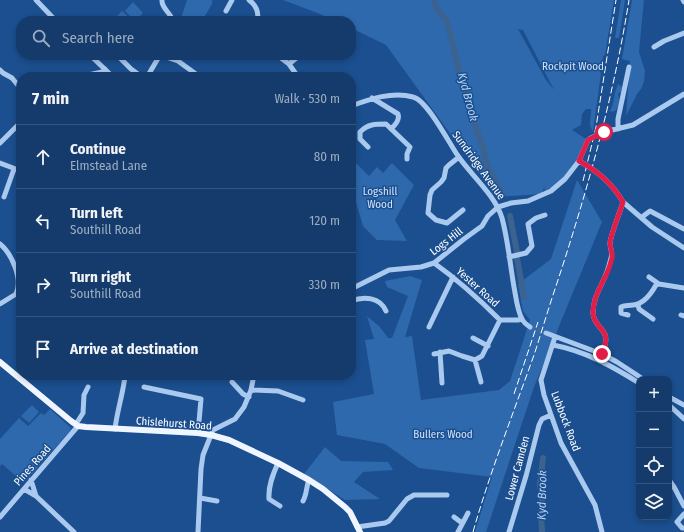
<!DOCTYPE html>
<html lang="en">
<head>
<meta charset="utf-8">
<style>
	:root { --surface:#143b6b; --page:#214673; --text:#f1f3f6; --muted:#9dadc1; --line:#33557e }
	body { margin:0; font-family:"Fira Sans Condensed",sans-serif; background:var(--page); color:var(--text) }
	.controls { position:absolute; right:12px; bottom:12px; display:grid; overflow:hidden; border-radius:8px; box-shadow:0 2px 6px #0003 }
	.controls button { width:36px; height:36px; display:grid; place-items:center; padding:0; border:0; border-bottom:1px solid var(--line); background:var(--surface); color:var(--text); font:20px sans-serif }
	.stop { position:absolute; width:12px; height:12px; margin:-9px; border:3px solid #e11d48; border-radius:50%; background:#fff }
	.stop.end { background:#e11d48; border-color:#fff; box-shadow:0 1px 4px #0008 }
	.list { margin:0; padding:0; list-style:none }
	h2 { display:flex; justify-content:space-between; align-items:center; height:52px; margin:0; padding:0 16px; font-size:17px }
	h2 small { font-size:13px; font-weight:400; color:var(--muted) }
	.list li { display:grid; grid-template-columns:26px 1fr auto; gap:12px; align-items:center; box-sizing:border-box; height:64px; padding:0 16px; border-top:1px solid var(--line) }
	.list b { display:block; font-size:15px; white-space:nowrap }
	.list p { margin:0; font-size:13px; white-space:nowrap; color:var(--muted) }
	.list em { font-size:13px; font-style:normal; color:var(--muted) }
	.icon { flex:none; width:22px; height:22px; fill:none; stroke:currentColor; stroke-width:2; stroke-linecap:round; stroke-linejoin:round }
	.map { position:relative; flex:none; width:684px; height:532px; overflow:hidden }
	.search { position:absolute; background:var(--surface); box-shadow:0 2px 6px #0003; left:16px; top:16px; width:340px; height:44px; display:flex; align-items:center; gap:10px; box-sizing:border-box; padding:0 14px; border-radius:16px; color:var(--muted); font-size:15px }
	.panel { position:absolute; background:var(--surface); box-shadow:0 2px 6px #0003; left:16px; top:72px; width:340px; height:308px; border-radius:16px }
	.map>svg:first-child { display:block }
	.green { fill:#2e69ad; fill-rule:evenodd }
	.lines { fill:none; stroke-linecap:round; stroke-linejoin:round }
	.river { stroke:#3c6290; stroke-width:6 }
	.minor-tunnel { stroke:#3d69a0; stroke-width:5; stroke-dasharray:5 2.5; stroke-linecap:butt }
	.minor { stroke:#a9c9ee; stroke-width:5 }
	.major { stroke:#f0f6ff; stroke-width:6 }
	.rail { stroke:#fff; stroke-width:1; stroke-dasharray:7 3; stroke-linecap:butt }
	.route { stroke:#e11d48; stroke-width:5 }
	.labels { text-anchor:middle; stroke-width:3; stroke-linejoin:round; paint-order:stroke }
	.park-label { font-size:11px; fill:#cfe3fa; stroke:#1b4f8f }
	.street-label { font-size:11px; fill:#fff; stroke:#1b4f8f }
	.water-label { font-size:12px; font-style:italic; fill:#b5d3f5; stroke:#1b4f8f }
</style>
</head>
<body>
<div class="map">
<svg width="684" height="532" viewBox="0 0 684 532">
	<rect width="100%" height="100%" fill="#1b4f8f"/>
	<path class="green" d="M 187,0 L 212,0 L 212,4 L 202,21 L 180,21 Z
		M 283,0 L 614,0 L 605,55 L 603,56 L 602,65 L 600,66 L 599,71 L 601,73 L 593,131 C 587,124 592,116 591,109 L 586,109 L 582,114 L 581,125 L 572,130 L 586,139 C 583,146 581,154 578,160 C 571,171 556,187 545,191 L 544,187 L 542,194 L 496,197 L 386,45 L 351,28 L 351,21 L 335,21 L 320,14 ZM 518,29 L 523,30 L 554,90 L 546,80 Z
		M 621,0 L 625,0 L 619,38 L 615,38 Z
		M 632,0 L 644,0 L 639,52 L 645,71 L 644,82 L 641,89 L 637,94 L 626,116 L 630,61 L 622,59 Z
		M 133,2 L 143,13 L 135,21 L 125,11 Z
		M 122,11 L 133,21 L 122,21 L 117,16 Z
		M 618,84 L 622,87 L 621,92 L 618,94 C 620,99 619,107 615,111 L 610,112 L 613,104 L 615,92 Z
		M 351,158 L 369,176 L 377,167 L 383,173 L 392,163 L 414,185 L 395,220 L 407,241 L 377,240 L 363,226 L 352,189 L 353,174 L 351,170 Z
		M 577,180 L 602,222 L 534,387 L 486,532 L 475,532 L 492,477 L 419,468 L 385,444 L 337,435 L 333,402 L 374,394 L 365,340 L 374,339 L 367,316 L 380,327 L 388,338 L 392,338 L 408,296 L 387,287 L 385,281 L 410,276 L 422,280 L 405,337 L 412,336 L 421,400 L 499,390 L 510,381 L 530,320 L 523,311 L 518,284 L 551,259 Z
		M 32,405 L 39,412 L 29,423 L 21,416 Z
		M 50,409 L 71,428 L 70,431 L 24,483 L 2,464 L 0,466 L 0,439 L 19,418 L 28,426 L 41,413 L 44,415 Z
		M 325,447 L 341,461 L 388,462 L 393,470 L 363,472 L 354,482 L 380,499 L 345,500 L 304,474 Z"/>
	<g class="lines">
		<path class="river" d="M 434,0 L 437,9 L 447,21 L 459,70 L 470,102 L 474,122 L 483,148 L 486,163 L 502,195
			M 510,216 L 517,252
			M 517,258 L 524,297
			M 542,532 L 541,513 L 542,501 L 540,484 L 543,458"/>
		<path class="minor-tunnel" d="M 530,327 L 546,333"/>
		<path class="minor" d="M 36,0 L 56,21
			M 162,0 C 161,8 171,13 173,21
			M 249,0 C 257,6 258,11 258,21
			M 683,0 L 684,2
			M 226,11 L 232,0
			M 654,47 L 664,41 L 684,33
			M 90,55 L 113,77
			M 160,55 L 178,61 L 200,77
			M 235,55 C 244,58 253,59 262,55
			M 277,55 L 289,64 L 298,77
			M 120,58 L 131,69 L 142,77
			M 289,64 L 300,55
			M 0,70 L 3,73 L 12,78 L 21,89
			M 79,77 L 102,72 L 105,69
			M 147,77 L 160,55
			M 372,98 L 398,114 C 400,120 395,125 391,129
			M 351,106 C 370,99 393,91 413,97 C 427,100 449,143 458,156 C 472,176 495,195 502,218 C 508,240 510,264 514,287 C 516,297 517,310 522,319 C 524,323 527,325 530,327
			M 618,129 L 618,119 L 629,67
			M 0,143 L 21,122
			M 368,147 L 360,139 L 360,132 C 368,124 375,124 386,124 L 410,147 L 407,154 L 407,159
			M 459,157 L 449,165 L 446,168 L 444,178 L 441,182 L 432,190 L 430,195 L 428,213 L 436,220 L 447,223 L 463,210
			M 579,161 C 598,171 612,183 623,202 C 620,212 611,234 610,243 C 610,248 613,253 611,258 C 609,266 607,274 603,281 C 598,292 593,300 593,313 C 594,331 614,327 602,354
			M 0,163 L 21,171
			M 4,197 L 14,169
			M 623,202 L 652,227 L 684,248
			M 642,217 L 650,211 L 684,229
			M 0,244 C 12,254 23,279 16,294 L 0,304
			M 509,257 L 526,253 L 532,246 L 528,224 L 536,218 L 545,215
			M 434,263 C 458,280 479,299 500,320 L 518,320 L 522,319
			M 649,277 L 659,284
			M 351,289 L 389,270 L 421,267 L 434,263 L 464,239 L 482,226 L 488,216 L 498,207 L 511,203 L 528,201 L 551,191 L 565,179 L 579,161 L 588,140 L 591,138 L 604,132 L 633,125 L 684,94
			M 351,301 C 364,296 380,297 386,311
			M 638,305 L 639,309 L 653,319
			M 628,315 L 621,313 L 621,307 C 625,305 628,306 633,305 C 644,304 651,294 656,285 L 659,284 L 684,288
			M 681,315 L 684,316
			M 429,327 L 453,277
			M 546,333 L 602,354 L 617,362 L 643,379
			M 555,337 L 541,380 L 544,395 L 561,443 L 595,505 L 602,532
			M 473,338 L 488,346
			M 553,345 C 585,351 612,366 639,383
			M 440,352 L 442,383
			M 434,354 L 449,351 L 462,356 L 475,360 L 482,356 L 500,320
			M 475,360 L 481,382
			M 232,382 L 243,394 L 249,397
			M 144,387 L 201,399 L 198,433
			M 251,390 L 278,391 L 303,400
			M 669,397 L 684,405
			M 669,405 L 684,419
			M 76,424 L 83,413 L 84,395 L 88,387
			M 115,429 C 117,411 123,394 125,376
			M 278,463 C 273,474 268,486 269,499 L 280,506
			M 669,480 L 674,487 L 684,506
			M 24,489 L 36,496 L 31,480
			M 36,496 L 74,532
			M 200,498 L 217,501
			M 303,501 C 307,494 306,487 309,480
			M 684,514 L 677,522 L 682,528 L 684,528
			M 0,517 L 78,426
			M 454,517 L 462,523
			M 357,527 L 385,523 L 389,521 L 407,499 L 414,495 L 447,495
			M 198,532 L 201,469 L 203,455 L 213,430 L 235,419 L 244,407 L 251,390 L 254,375
			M 458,532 L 468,513
			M 509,532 L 526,476 L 539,425 L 542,419 L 551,415"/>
		<path class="major" d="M 0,362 L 71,421 L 78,426 L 86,427 L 198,433 L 211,435 L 229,440 L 278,463 L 309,480 L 323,489 L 345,507 L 350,512 L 360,532"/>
		<path class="rail" d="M 583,181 L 596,127 L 616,0
			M 514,394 L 538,322
			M 473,532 C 490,472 513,414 534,355 C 541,334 547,313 554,292 C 586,196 613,100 629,0"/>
	</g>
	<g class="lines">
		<path class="route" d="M 602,354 C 614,327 594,331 593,313 C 593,300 598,292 603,281 C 607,274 610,266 612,258 C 613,253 610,248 610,243 C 611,234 620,212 623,202 C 612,183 598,171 579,161 L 588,140 L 604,132"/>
	</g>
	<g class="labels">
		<g class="park-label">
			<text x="573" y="70">Rockpit Wood</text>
			<text x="380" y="195">Logshill<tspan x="380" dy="13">Wood</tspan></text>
			<text x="443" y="438">Bullers Wood</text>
		</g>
		<g class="street-label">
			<text transform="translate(479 165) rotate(54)" y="4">Sundridge Avenue</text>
			<text transform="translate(446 241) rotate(-38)" y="4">Logs Hill</text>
			<text transform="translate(478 287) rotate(42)" y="4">Yester Road</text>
			<text transform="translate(566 421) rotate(69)" y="4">Lubbock Road</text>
			<text transform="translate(174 423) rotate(4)" y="4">Chislehurst Road</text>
			<text transform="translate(32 465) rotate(-49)" y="4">Pines Road</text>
			<text transform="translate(517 468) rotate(-75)" y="4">Lower Camden</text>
		</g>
		<g class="water-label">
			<text transform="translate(468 97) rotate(75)" y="4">Kyd Brook</text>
			<text transform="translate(542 495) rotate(-89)" y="4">Kyd Brook</text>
		</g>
	</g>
</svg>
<div class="controls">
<button>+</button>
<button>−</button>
<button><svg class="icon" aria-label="locate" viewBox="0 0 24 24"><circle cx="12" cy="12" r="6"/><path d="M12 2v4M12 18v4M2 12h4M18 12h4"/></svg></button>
<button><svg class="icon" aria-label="layers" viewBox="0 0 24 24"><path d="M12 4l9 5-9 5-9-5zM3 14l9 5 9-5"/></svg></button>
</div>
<div class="stop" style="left:604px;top:132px"></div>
<div class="stop end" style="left:602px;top:354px"></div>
<div class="search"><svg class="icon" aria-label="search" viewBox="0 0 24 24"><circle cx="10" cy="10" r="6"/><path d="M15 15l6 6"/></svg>Search here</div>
<section class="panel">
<h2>7 min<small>Walk · 530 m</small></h2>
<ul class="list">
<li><svg class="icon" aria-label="ahead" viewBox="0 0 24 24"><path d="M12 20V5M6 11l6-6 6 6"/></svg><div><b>Continue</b><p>Elmstead Lane</p></div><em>80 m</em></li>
<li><svg class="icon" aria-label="left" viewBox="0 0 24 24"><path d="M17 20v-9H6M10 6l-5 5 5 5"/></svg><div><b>Turn left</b><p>Southill Road</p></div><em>120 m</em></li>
<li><svg class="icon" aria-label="right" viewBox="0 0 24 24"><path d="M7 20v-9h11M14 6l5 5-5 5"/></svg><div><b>Turn right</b><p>Southill Road</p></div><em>330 m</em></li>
<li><svg class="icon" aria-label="arrive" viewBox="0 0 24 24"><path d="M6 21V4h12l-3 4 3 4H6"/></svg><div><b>Arrive at destination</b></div></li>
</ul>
</section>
</div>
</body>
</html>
